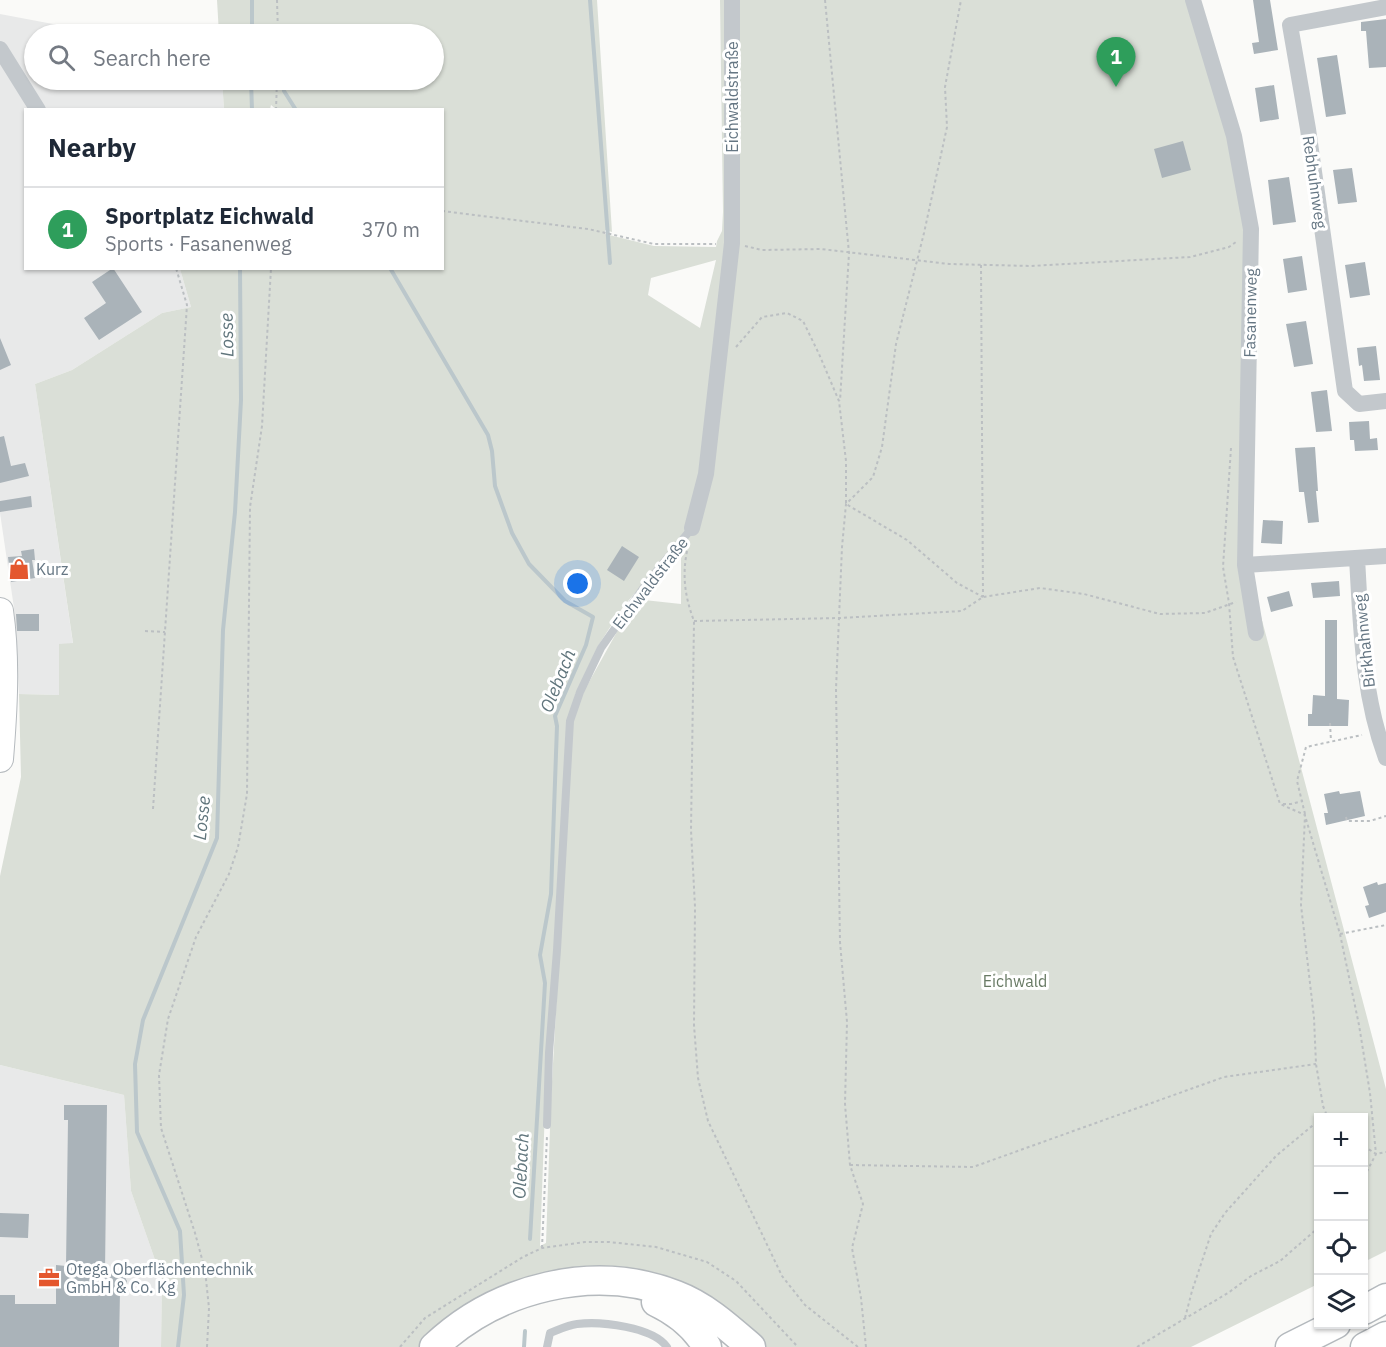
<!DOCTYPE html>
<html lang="en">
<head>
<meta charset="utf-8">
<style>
	:root { --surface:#fff; --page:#f6f6f7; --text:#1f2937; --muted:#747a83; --line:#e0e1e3; --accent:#b45309 }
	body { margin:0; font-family:"IBM Plex Sans",sans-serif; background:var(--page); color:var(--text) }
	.controls { position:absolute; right:18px; bottom:18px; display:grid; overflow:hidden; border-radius:0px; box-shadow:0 2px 4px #0004 }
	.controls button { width:54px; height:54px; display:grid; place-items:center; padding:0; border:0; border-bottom:2px solid var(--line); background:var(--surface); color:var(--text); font:30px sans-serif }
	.you { position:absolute; left:578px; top:584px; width:21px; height:21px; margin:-15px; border:4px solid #fff; border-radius:50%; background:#1a73e8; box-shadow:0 0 0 9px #1a73e833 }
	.badge { display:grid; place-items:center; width:39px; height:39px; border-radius:50%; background:var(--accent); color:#fff; font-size:20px; font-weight:700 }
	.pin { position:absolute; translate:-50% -50px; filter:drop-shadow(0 2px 3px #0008) }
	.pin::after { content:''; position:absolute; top:32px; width:21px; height:18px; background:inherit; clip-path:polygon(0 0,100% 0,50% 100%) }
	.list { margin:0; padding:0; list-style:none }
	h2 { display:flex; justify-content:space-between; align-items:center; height:78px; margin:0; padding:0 24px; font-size:26px }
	h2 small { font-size:20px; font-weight:400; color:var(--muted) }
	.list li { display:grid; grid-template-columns:39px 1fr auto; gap:18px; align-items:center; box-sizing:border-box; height:84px; padding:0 24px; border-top:2px solid var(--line) }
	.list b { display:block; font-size:22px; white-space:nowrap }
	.list p { margin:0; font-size:20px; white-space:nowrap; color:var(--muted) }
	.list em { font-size:20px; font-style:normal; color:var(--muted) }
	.icon { flex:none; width:33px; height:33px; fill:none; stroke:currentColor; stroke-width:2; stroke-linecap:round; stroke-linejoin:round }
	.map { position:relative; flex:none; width:1386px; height:1347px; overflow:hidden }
	.search { position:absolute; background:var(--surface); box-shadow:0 2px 4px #0004; left:24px; top:24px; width:420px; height:66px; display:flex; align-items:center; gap:15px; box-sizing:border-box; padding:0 21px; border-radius:33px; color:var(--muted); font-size:22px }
	.panel { position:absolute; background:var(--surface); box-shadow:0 2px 4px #0004; left:24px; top:108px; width:420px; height:162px; border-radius:0px }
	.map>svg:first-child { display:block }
	.built { fill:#e8e9e9 }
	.green { fill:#dadfd7; fill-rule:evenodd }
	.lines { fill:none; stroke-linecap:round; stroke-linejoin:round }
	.stream { stroke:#bbc7cb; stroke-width:4 }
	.building { fill:#aab3b9 }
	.primary-casing { stroke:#b5babe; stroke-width:28 }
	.highway-casing { stroke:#b4b9bd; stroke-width:31 }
	.path { stroke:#bbbfc2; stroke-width:2; stroke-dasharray:3 3; stroke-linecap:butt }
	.lane { stroke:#c3c8cc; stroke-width:8 }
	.street { stroke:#c3c8cc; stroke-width:16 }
	.primary { stroke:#fff; stroke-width:26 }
	.highway { stroke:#fff; stroke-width:28 }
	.labels { text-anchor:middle; stroke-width:6; stroke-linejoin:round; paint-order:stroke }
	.street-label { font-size:16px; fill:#657683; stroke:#fff }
	.poi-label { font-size:16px; fill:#657683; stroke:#fff; text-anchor:start }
	.park-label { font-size:16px; fill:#687a64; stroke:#fff }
	.water-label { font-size:18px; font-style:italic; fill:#60757c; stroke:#fff }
</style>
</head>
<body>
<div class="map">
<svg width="1386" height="1347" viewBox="0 0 1386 1347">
	<rect width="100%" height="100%" fill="#fafaf8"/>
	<path class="built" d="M 0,14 L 106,34 L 34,34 L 34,80 L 222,80 L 224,109 L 26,110 L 26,268 L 180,269 L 191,307 L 162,313 L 72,370 L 35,384 L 73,644 L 59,645 L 59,695 L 19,694 L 14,608 L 0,513 Z
		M 0,1065 L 124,1095 L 131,1191 L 162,1280 L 161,1347 L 0,1347 Z"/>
	<path class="green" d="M 217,0 L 597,0 L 612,232 L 605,230 L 605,234 L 654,246 L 716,247 L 717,241 L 722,231 L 723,212 L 720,0 L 1197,0 L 1254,229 L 1249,571 L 1386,1089 L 1386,1251 L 1364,1262 L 1364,1118 L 1318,1118 L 1318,1284 L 1191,1347 L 763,1347 L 602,1274 L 429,1347 L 161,1347 L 162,1280 L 131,1191 L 124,1095 L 0,1065 L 0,876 L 21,777 L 19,694 L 59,695 L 59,644 L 73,643 L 35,384 L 72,370 L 162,313 L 191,307 L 180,269 L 442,268 L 442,110 L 277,110 L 271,105 L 270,109 L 224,109 L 222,80 L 434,80 L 434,34 L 219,34 ZM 716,260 L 700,328 L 648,295 L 651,278 ZM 681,539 L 681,604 L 644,600 L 623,621 L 584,691 L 572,723 L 551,1100 L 546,1243 L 540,1246 L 547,1053 L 561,838 L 575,695 L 598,646 L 623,607 Z"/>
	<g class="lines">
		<path class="stream" d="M 590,0 L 610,263
			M 252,34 L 252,0
			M 251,80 L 252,110
			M 284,91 L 296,110
			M 390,268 L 488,435 L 492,451 L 495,486 L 512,533 L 529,564 L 565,601 L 593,617 L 586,645 L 555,716 L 557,726 L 551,894 L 540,955 L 545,983 L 530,1239
			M 178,1347 L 184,1295 L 180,1231 L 137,1132 L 135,1064 L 143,1020 L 217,838 L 223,630 L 235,512 L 241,400 L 240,268
			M 524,1347 L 525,1331"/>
	</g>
	<path class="building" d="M 1253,0 L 1270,0 L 1278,50 L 1254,54 L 1252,43 L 1259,42 Z
		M 1386,19 L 1386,67 L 1369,68 L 1366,31 L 1361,31 L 1361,22 Z
		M 1337,55 L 1346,114 L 1326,117 L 1317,58 Z
		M 1274,85 L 1279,119 L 1260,122 L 1255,88 Z
		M 1183,141 L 1191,170 L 1162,178 L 1154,149 Z
		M 1352,168 L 1357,202 L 1338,204 L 1333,170 Z
		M 1289,177 L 1296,222 L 1273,225 L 1268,180 Z
		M 1302,256 L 1307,290 L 1288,293 L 1283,259 Z
		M 1365,262 L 1370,295 L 1350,298 L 1345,265 Z
		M 113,268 L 142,312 L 99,340 L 84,318 L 106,303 L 92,282 Z
		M 1306,321 L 1313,364 L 1294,367 L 1286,324 Z
		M 0,338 L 11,365 L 0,370 Z
		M 1376,346 L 1380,380 L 1364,381 L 1362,365 L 1359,366 L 1357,348 Z
		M 1327,390 L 1332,431 L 1316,432 L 1311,392 Z
		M 1369,421 L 1370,439 L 1377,438 L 1378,450 L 1355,451 L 1354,440 L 1350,440 L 1349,422 Z
		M 4,436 L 11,466 L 25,463 L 29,476 L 0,483 L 0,437 Z
		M 1315,447 L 1318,491 L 1316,491 L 1319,522 L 1308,523 L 1304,492 L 1299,492 L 1295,448 Z
		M 31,496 L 32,507 L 0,512 L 0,501 Z
		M 1263,520 L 1283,521 L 1282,544 L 1261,543 Z
		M 622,546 L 639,557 L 624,581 L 607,570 Z
		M 34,549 L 35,560 L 32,560 L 35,578 L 11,582 L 8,557 L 22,556 L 21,551 Z
		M 1339,581 L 1340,596 L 1313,598 L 1311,583 Z
		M 1289,591 L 1293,606 L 1271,612 L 1267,597 Z
		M 16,614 L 39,614 L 39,631 L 17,631 Z
		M 1325,620 L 1337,620 L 1337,699 L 1349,700 L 1348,726 L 1308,726 L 1308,714 L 1312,714 L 1313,695 L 1325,696 Z
		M 1339,791 L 1340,794 L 1360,791 L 1365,816 L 1326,825 L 1324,813 L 1328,813 L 1324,794 Z
		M 1377,882 L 1378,885 L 1386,883 L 1386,912 L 1369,918 L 1365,906 L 1369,905 L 1363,887 Z
		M 64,1105 L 107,1105 L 105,1273 L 123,1274 L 127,1281 L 125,1286 L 120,1291 L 119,1347 L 0,1347 L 0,1295 L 15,1295 L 15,1304 L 56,1304 L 56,1265 L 66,1266 L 68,1120 L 64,1120 Z
		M 0,1213 L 29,1214 L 28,1238 L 0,1237 Z"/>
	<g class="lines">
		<defs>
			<path id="primary" d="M 0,611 C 7,659 4,711 0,759"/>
			<path id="highway" d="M 656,1302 C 677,1312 695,1326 707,1347
				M 1364,1310 L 1386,1298
				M 434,1347 C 497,1287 594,1263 676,1295 C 705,1306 728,1327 751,1347
				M 1290,1347 L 1336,1324
				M 1365,1347 L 1386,1336"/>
		</defs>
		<use href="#primary" class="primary-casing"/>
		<use href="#highway" class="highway-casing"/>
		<path class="path" d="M 277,0 L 278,34
			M 825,0 L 849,253 L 840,401
			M 276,110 L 277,80
			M 442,211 L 588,229 L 654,244 L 716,244
			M 745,246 L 762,250 L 821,249 L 949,264 L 1031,266 L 1190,257 L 1229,247 L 1236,242
			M 981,265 L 983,597
			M 736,347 L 762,317 L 787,313 L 803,321 L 819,354 L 839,401 L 846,461 L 846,504 L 907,540 L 957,583 L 983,597
			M 1231,448 L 1223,567 L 1229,603 L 1233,657 L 1280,804 L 1305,815 L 1301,905 L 1314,1018 L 1316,1064 L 1323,1106 L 1328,1118
			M 687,551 C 682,576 685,597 694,621 L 691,830 L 695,907 L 694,1025 L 698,1078 L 708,1121 L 782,1276 L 805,1305 L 858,1347
			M 694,621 L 840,618 L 962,611 L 983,597 L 1040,588 L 1084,594 L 1160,614 L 1205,613 L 1236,602
			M 145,631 L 165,632
			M 1330,723 L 1331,741
			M 1283,804 L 1291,804 L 1303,801
			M 153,809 L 187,305 L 176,268
			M 1305,814 L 1297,781 L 1306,747 L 1362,735
			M 1346,817 L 1347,821 L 1370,821 L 1386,816
			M 1306,819 L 1340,934 L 1359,1025 L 1370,1093 L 1376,1154 L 1364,1177
			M 1340,934 L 1386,925
			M 1364,1146 L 1376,1154 L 1386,1152
			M 850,1165 L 973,1167 L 1224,1077 L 1316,1064
			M 542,1248 L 547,1136
			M 1185,1318 L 1192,1291 L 1211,1234 L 1225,1213 L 1276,1156 L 1318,1121
			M 207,1347 L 209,1308 L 205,1270 L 195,1233 L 161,1128 L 159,1075 L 168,1019 L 196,937 L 229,874 L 238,847 L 247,794 L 250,507 L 262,426 L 271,268
			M 400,1347 L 425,1318 L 523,1257 L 542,1248 L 585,1242 L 609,1242 L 656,1247 L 707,1262 L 736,1281 L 798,1347
			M 866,1347 L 861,1298 L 852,1248 L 863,1204 L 850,1165 L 845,1104 L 847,1022 L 840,942 L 836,689 L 842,547 L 846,504 L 873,477 L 882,447 L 896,344 L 924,233 L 947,127 L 945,87 L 961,0
			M 1137,1347 L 1228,1293 L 1251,1276 L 1280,1261 L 1318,1228"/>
		<path class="lane" d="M 547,1125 L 549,1053 L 557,950 L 570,721 L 580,692 L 601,648 L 646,584 L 692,528
			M 547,1347 L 550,1333 C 558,1330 568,1325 577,1324 C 601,1321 653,1327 667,1347"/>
		<path class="street" d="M 1193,0 L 1234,136 L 1251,229 L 1245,565 L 1256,633
			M 1386,7 L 1290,25 L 1308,129 L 1345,391 L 1359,404 L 1386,401
			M 0,49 L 38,110
			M 692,528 L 706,474 L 732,243 L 732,0
			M 1357,558 C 1361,626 1362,693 1386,758
			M 1245,565 L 1386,556"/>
		<use href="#primary" class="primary"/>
		<use href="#highway" class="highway"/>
	</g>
	<defs>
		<symbol id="shop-bare" viewBox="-9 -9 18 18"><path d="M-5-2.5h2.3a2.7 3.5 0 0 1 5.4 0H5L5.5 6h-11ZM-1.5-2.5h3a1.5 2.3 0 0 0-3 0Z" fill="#e4572e" stroke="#fff" stroke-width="2.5" paint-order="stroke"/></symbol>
		<symbol id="office-bare" viewBox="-9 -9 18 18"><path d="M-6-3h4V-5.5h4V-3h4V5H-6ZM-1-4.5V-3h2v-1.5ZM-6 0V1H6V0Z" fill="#e4572e" stroke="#fff" stroke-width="2.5" paint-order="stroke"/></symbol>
	</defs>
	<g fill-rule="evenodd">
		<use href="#shop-bare" x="4" y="554" width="30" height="30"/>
		<use href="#office-bare" x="34" y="1263" width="30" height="30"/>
	</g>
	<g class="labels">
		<g class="street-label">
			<text transform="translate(732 97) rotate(-90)" y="6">Eichwaldstraße</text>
			<text transform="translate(1315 182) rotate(82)" y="6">Rebhuhnweg</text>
			<text transform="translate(1250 313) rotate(-89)" y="6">Fasanenweg</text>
			<text transform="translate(650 583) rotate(-52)" y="6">Eichwaldstraße</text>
			<text transform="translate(1364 641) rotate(-96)" y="6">Birkhahnweg</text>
		</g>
		<g class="poi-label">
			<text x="36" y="575">Kurz</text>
			<text x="66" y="1275">Otega Oberflächentechnik<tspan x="66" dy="18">GmbH &amp; Co. Kg</tspan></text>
		</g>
		<g class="park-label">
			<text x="1015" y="987">Eichwald</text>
		</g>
		<g class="water-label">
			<text transform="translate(227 335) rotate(-91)" y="6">Losse</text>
			<text transform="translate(558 681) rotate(-68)" y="6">Olebach</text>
			<text transform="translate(202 818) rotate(-84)" y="6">Losse</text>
			<text transform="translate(521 1166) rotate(-87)" y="6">Olebach</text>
		</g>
	</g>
</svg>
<div class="controls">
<button>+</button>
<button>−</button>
<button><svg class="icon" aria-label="locate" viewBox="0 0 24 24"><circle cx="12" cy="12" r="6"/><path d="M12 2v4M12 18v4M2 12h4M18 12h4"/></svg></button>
<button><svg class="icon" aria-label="layers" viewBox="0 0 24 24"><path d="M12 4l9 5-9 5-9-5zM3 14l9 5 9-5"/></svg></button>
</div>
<div class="you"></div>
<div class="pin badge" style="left:1116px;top:87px;background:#2e9e5b">1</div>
<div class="search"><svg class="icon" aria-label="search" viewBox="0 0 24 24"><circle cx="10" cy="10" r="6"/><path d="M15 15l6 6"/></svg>Search here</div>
<section class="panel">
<h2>Nearby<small></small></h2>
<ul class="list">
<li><span class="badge" style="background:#2e9e5b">1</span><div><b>Sportplatz Eichwald</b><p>Sports · Fasanenweg</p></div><em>370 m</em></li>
</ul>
</section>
</div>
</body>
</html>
